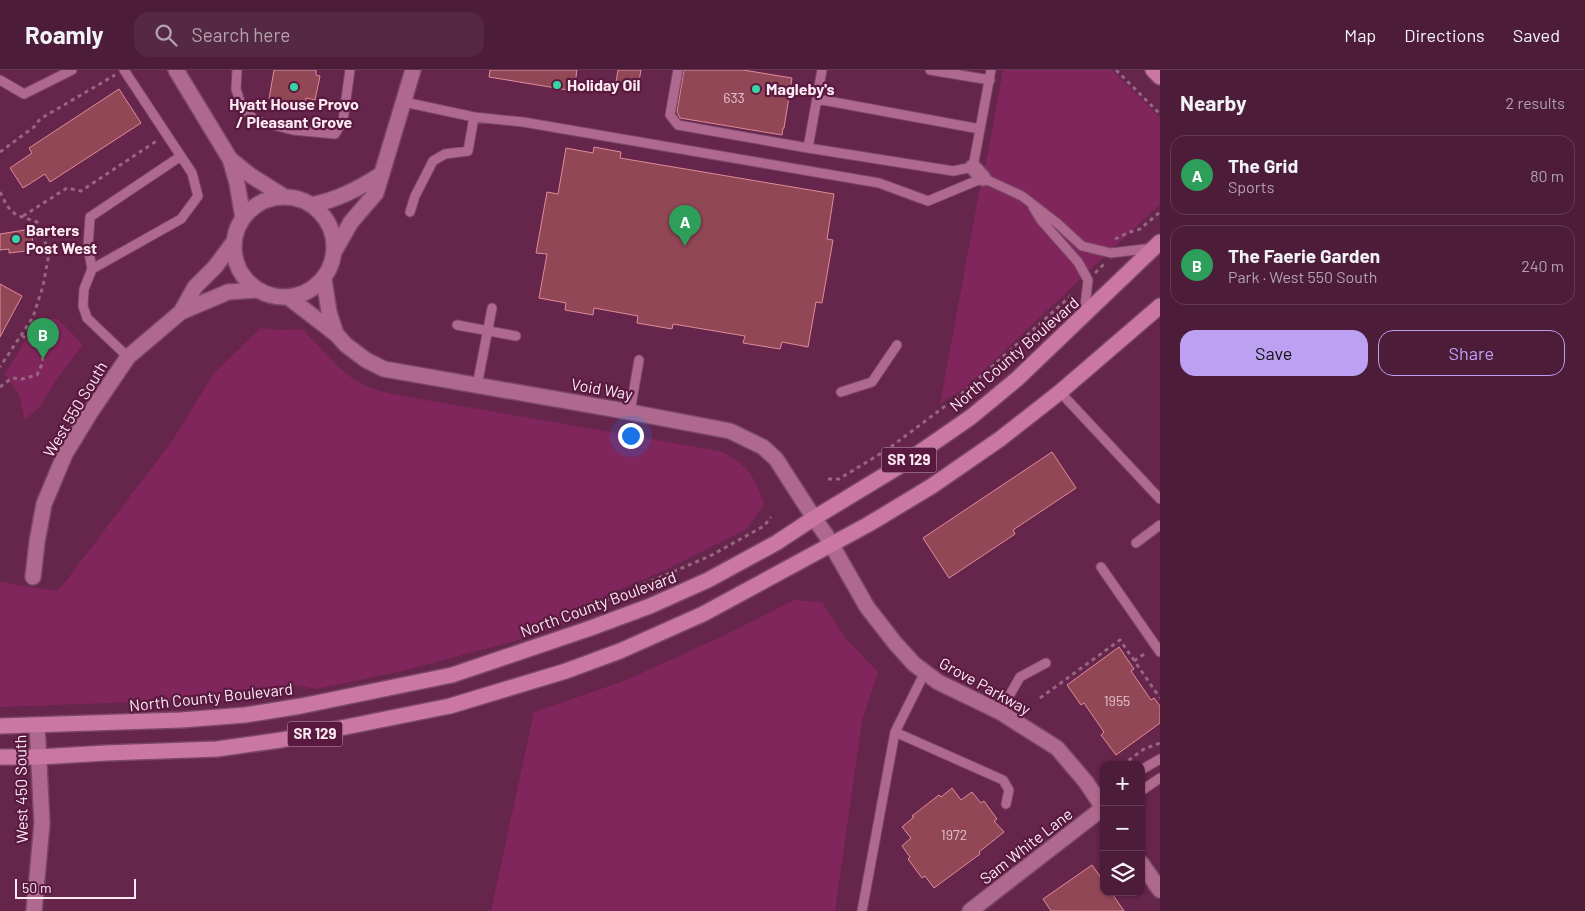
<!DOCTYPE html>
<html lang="en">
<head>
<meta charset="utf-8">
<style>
	:root { --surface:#4c1c38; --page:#562943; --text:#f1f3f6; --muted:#b2a1ae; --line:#633a53; --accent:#bca0f2 }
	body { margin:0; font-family:Barlow,sans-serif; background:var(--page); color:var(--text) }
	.controls { position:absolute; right:15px; bottom:15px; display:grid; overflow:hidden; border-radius:10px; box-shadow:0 1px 4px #0004 }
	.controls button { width:45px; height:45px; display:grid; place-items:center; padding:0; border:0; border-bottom:1px solid var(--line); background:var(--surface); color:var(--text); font:25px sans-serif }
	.scale { position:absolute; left:15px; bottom:12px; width:121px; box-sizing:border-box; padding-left:5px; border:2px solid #fbeaf2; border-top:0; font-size:14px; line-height:18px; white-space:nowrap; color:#fbeaf2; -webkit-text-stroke:4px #5a1a3f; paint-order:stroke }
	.you { position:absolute; left:630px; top:365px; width:18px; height:18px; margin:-12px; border:4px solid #fff; border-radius:50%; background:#1a73e8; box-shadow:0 0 0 8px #1a73e833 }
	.badge { display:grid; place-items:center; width:32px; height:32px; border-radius:50%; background:var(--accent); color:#fff; font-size:16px; font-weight:700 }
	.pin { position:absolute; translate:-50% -41px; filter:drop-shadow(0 1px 2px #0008) }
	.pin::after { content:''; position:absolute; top:26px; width:18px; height:15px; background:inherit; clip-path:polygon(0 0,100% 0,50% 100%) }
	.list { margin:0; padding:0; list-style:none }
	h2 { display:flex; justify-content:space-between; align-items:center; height:65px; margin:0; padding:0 20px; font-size:21px }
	h2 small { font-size:16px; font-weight:400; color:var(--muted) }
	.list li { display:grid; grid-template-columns:32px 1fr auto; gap:15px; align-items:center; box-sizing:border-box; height:80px; margin:0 10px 10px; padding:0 10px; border:1px solid var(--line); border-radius:15px }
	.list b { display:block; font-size:19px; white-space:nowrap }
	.list p { margin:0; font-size:16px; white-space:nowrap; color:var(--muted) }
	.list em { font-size:16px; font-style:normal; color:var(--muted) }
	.actions { display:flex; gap:10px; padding:15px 20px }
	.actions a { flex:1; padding:11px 0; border:1px solid var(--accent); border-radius:15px; text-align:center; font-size:18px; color:var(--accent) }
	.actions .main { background:var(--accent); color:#111 }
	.icon { flex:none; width:28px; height:28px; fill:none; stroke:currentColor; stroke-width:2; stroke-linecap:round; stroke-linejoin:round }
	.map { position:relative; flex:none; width:1160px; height:841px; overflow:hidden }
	header { display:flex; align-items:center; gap:30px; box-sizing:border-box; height:70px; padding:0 25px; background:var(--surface); border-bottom:1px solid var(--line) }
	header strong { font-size:24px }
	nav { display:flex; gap:28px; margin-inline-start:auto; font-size:18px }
	.search { width:350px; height:45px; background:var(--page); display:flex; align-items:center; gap:12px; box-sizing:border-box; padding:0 18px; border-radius:15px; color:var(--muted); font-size:19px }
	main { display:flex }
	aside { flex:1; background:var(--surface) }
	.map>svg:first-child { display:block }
	.green { fill:#81265c }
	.building { fill:#924757; stroke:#df8c9b }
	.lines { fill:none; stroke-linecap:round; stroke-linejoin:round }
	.lane-casing { stroke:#7a4766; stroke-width:11 }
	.street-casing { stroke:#7a4766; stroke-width:18 }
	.secondary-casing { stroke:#7a4766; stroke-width:18 }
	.primary-casing { stroke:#7a4766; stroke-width:18 }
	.path { stroke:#976681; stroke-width:3; stroke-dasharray:4 4; stroke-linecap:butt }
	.lane { stroke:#b0698e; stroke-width:9 }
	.street { stroke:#b0698e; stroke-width:15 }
	.secondary { stroke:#b0698e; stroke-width:15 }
	.primary { stroke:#cb77a3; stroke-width:15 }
	.poi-dot { fill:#39d4a5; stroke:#5a1a3f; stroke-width:2 }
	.labels { text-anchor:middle; stroke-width:4.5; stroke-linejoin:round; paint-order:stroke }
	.number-label { font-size:14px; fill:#e1c1cb }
	.shield { fill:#5a1a3f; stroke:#cbacbc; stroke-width:1 }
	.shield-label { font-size:15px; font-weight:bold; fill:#fbeaf2 }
	.poi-label { font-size:16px; font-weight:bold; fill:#fbeaf2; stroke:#5a1a3f; text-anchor:start }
	.street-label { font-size:16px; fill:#fbeaf2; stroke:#5a1a3f }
</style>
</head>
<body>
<header>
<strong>Roamly</strong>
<div class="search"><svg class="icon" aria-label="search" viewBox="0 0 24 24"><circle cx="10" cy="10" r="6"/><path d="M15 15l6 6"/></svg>Search here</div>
<nav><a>Map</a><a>Directions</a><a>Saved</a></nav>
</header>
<main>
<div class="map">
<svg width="1160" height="841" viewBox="0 0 1160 841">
	<rect width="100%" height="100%" fill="#66254a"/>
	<path class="green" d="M 1003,0 L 1112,0 L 1160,48 L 1160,134 L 967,316 L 940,334 L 981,112 L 988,83 Z
		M 43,248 L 58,249 L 83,275 L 57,309 L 40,336 L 25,350 L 19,324 L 5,304 L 31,261 Z
		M 261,258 L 282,260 L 302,259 C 319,275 333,294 352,308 C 372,323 402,325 426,330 L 719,381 C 745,391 756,408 764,434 L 747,459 L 661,502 L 603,526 L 607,538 L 515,571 L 402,601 L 316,619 L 296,615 L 266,622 L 255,629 L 191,630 L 0,637 L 0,512 L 56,521 L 63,515 L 174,368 L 214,303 Z
		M 794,530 L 822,532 L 846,569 L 878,602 L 862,651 L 835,841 L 491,841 L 534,642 L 624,611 L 723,566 Z"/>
	<path class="building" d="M 274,0 L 316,0 L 316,5 L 320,6 L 315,30 L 306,28 L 305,35 L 269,29 Z
		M 490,0 L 577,0 L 574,21 L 489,7 Z
		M 618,0 L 641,0 L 638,16 L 616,12 Z
		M 684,0 L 743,0 L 792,8 L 784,58 L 783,58 L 782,65 L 680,48 L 677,42 Z
		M 119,19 L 141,53 L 50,112 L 45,104 L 23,118 L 10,98 L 32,83 L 29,78 Z
		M 594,77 L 621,82 L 620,88 L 834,124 L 827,169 L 833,170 L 822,233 L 816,232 L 808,277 L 782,272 L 780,279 L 743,273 L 745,266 L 673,254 L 672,259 L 637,253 L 638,246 L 594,238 L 593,245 L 565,240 L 566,233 L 539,228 L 547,184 L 536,183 L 547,122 L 558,124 L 566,78 L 593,83 Z
		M 31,159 L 33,174 L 25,175 L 26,181 L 9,183 L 9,179 L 0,180 L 0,164 Z
		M 0,214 L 22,226 L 0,267 Z
		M 1052,382 L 1076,418 L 1013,460 L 1015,464 L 949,508 L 923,468 Z
		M 1119,577 L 1134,599 L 1131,601 L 1151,630 L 1154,628 L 1160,636 L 1160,653 L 1116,685 L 1101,665 L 1104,662 L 1084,633 L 1081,635 L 1067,615 Z
		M 952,718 L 961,730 L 972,722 L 981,733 L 984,731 L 997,749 L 994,751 L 1004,762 L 979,782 L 980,784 L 934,818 L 925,806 L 922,808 L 908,789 L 910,787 L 902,776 L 911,768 L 902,757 L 914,747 L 912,746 L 939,725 L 941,727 Z
		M 1092,795 L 1104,812 L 1104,822 L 1111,822 L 1124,841 L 1051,841 L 1043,829 Z"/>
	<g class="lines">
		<defs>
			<path id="lane" d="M 124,0 L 192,103 L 198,126 L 181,149 L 92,199 L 84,219 L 83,236 L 87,248 L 128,287
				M 237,0 L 236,19 L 242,38 L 256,51 L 293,60 L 335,64 L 343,51 L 350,0
				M 678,0 L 670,45 L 678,55 L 808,78
				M 822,0 L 808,78 L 953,101 L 973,97 L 991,0
				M 930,0 L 990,10
				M 0,10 L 24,24 L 72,0
				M 817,29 L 980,59
				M 404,32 L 474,47 L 523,52 L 879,113 L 928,131 L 983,108 L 1022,126 L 1057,153 L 1082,176 L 1111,183 L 1153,178
				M 1033,137 L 1041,150 L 1078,192 L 1088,210 L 1084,245
				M 410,142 L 415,126 L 433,91 L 445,84 L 468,81 L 474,47
				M 92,199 L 88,177 L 90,147 L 181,86
				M 457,255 L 516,266
				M 477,316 L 492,238
				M 841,322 L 872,312 L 897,275
				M 1060,322 L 1160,429
				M 630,342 L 639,290
				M 1136,473 L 1160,455
				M 1101,497 L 1160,582
				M 1000,642 L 1020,607 L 1046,593
				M 895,662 L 1003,710 L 1009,720 L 1006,734
				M 1141,700 L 1160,689
				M 1141,721 L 1160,708
				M 862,841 L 895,662 L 925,602"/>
			<path id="street" d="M 176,0 L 230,89 L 237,113 L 243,148
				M 230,89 L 250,105 L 285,127
				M 973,97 L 983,108
				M234 177a50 50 0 1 1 100 0a50 50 0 1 1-100 0Z
				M 311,135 C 337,130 358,119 380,105
				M 334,182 L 351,152 L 376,123 L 413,0
				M 324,209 L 329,242 L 336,264
				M 288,227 L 336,264 L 346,275 L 366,290 L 384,299 L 630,342 L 730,361 L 763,377 L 776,389 L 814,448
				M 181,242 L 195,217 L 215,197 L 233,173
				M 33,507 L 37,472 L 44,434 L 65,384 L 90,343 L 128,287 L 181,242 L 228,222 L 257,220
				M 34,841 L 42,753 L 37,655"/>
			<path id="secondary" d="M 814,448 L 826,465 L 867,537 L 895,573 L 914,594 L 938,612 L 1000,642 L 1057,678 L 1086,712 L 1104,739
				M 1141,793 L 1160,820
				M 970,841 L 1103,738"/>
			<path id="primary" d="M 1153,0 L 1160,7
				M 0,656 L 181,650 L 245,645 L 301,636 L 452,605 L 588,559 L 650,536 L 708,510 L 776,473 L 814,448 L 903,394 L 971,347 L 1017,309 L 1160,172
				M 0,687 L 39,687 L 106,683 L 217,679 L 281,670 L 450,636 L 566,601 L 620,581 L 703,544 L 869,454 L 932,416 L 1000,369 L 1060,322 L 1160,236"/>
		</defs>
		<use href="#lane" class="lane-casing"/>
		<use href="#street" class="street-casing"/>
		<use href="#secondary" class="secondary-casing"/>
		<use href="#primary" class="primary-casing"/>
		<path class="path" d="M 1116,0 L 1160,44
			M 0,82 L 34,57 L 40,49 L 115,5
			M 0,122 L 7,136 L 16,145 L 37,152 L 44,164 L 48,189 L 43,216 L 33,247 L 0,297
			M 23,146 L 67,118 L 81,121 L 158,70
			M 1115,169 L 1130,162 L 1140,159 L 1160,142
			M 1095,203 L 1105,193
			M 0,317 L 12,308 L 22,309 L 37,305 L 43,292 L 41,278 L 21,265
			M 828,409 L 839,409 L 888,379 L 960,325 L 1074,223
			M 607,530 L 710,486 L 764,456 L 771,447
			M 1134,591 L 1146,583
			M 1040,628 L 1120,570 L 1160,628
			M 1122,695 L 1144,679 L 1160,673"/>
		<use href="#lane" class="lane"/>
		<use href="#street" class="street"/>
		<use href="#secondary" class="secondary"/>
		<use href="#primary" class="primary"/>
	</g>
	<g class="poi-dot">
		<circle cx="557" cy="15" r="5"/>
		<circle cx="294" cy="17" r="5"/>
		<circle cx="756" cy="19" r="5"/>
		<circle cx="16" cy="169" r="5"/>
	</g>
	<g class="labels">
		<g class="number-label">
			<text x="734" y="33">633</text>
			<text x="1117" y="636">1955</text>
			<text x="954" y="770">1972</text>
		</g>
		<g class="shield">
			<rect x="881.5" y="377.5" width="55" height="25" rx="4"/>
			<rect x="287.5" y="651.5" width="55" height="25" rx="4"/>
		</g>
		<g class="shield-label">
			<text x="909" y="395">SR 129</text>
			<text x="315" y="669">SR 129</text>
		</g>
		<g class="poi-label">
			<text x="567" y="21">Holiday Oil</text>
			<text x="766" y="25">Magleby's</text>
			<text x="294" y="40" text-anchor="middle">Hyatt House Provo<tspan x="294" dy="18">/ Pleasant Grove</tspan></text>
			<text x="26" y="166">Barters<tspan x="26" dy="18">Post West</tspan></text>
		</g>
		<g class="street-label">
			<text transform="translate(1014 284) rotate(-41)" y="6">North County Boulevard</text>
			<text transform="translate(602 319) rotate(10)" y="6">Void Way</text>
			<text transform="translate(75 339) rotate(-59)" y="6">West 550 South</text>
			<text transform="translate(598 534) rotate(-20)" y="6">North County Boulevard</text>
			<text transform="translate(985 616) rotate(29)" y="6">Grove Parkway</text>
			<text transform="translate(211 627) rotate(-6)" y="6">North County Boulevard</text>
			<text transform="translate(21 719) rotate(-91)" y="6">West 450 South</text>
			<text transform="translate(1026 776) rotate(-38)" y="6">Sam White Lane</text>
		</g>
	</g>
</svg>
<div class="controls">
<button>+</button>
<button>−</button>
<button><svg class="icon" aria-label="layers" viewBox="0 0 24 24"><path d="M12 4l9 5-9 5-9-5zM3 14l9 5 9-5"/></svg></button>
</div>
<div class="scale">50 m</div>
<div class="you"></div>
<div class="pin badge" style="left:685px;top:176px;background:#2e9e5b">A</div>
<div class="pin badge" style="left:43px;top:289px;background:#2e9e5b">B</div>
</div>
<aside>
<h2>Nearby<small>2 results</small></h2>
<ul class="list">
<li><span class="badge" style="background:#2e9e5b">A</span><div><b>The Grid</b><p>Sports</p></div><em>80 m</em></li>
<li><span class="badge" style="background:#2e9e5b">B</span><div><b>The Faerie Garden</b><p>Park · West 550 South</p></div><em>240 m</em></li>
</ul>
<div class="actions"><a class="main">Save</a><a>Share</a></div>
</aside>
</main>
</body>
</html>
